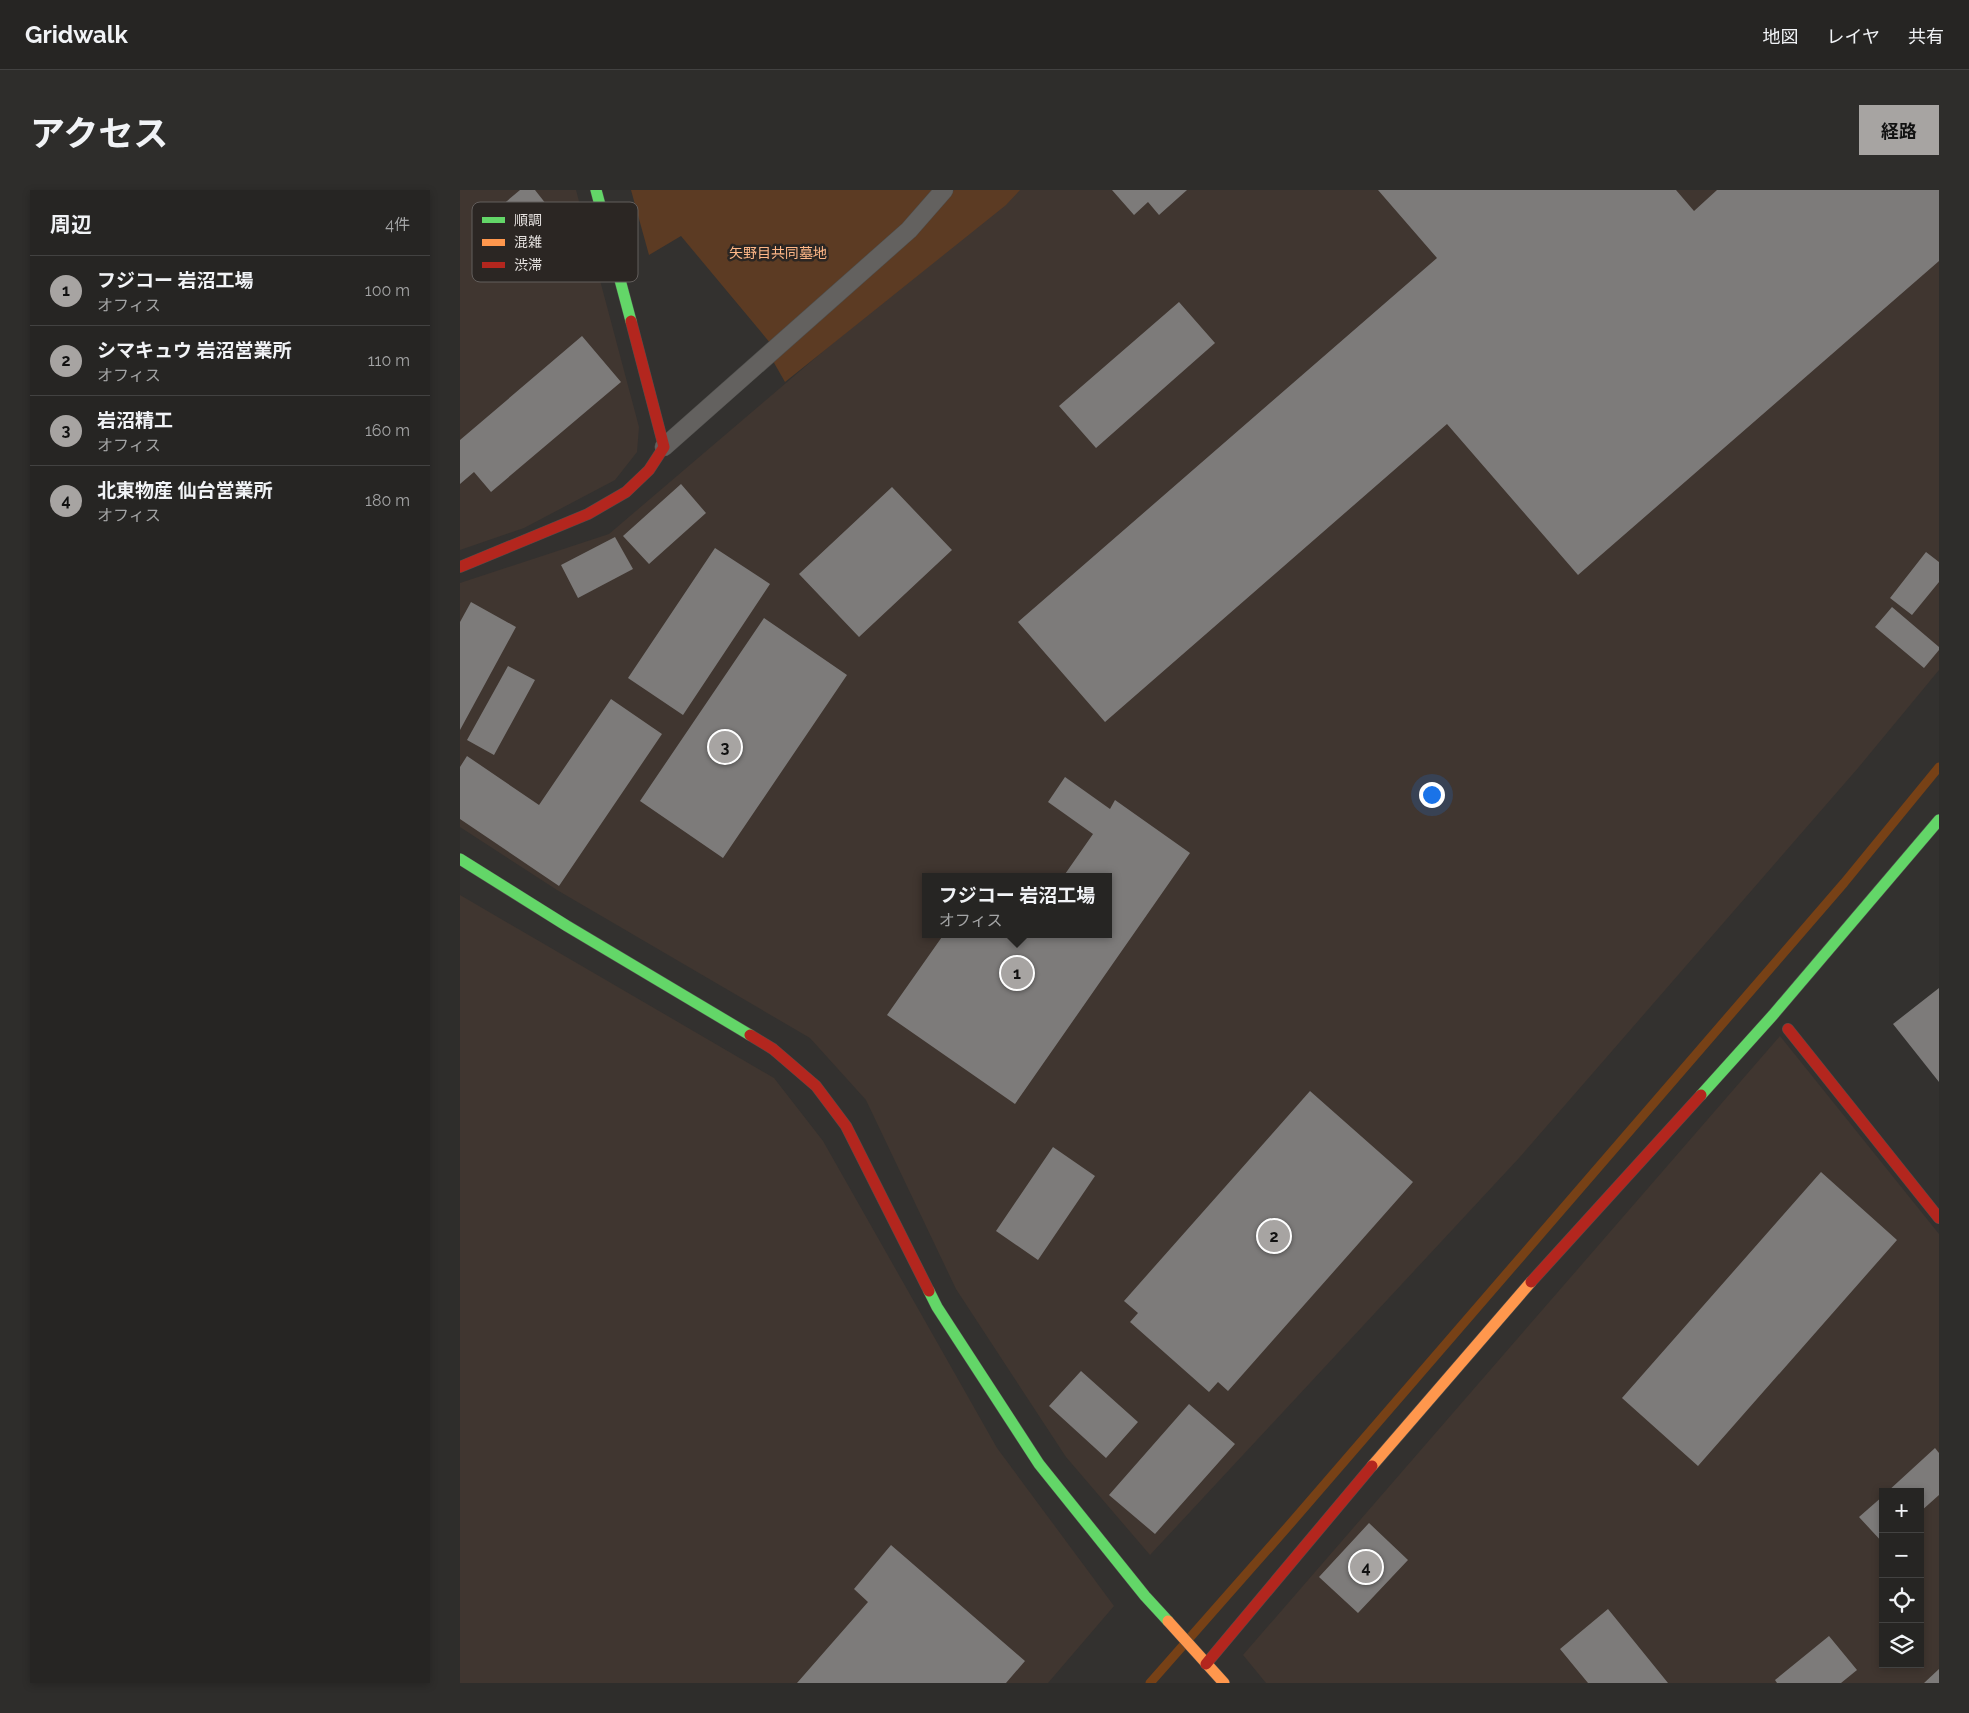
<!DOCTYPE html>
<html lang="ja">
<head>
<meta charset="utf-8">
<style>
	:root { --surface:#262523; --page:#2e2d2b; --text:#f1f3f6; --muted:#a4a5a6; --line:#424241; --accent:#a7a4a2 }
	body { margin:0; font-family:Raleway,"Noto Sans JP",sans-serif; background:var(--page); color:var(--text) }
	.controls { position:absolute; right:15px; bottom:15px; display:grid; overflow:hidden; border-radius:0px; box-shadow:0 2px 8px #0003 }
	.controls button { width:45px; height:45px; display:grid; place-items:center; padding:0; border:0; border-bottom:1px solid var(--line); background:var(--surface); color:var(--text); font:25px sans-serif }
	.you { position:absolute; left:971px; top:604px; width:18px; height:18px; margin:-12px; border:4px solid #fff; border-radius:50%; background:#1a73e8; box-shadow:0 0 0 8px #1a73e833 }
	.badge { display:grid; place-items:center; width:32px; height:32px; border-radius:50%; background:var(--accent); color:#111; font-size:16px; font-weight:700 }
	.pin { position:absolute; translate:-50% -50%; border:2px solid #fff; box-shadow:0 1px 5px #0006 }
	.popup { position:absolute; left:462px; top:683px; width:190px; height:65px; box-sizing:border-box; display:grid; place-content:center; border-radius:0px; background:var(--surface); filter:drop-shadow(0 1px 4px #0005); font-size:16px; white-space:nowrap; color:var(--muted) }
	.popup b { font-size:19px; color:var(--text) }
	.popup::after { content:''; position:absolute; left:50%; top:100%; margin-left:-10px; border:10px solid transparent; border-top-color:var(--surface) }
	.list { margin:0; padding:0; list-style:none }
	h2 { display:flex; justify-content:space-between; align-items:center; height:65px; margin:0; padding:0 20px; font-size:21px }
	h2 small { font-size:16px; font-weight:400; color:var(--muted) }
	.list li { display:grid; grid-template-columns:32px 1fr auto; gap:15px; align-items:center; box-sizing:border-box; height:70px; padding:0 20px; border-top:1px solid var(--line) }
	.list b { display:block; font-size:19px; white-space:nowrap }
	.list p { margin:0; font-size:16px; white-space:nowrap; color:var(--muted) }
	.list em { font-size:16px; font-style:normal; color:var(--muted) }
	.icon { flex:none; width:28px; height:28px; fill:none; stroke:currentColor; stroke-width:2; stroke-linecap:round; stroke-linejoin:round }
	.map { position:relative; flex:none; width:1479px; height:1493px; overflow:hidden; border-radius:0px }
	header { display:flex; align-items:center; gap:30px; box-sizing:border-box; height:70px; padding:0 25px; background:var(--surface); border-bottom:1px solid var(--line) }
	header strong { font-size:24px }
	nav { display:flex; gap:28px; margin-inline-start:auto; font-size:18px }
	.intro { display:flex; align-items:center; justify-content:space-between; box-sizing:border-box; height:120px; padding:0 30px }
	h1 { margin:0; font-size:35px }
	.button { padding:12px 22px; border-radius:0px; background:var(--accent); color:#111; font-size:18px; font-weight:700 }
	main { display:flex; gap:30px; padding:0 30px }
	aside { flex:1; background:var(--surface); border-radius:0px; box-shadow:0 2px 8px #0003 }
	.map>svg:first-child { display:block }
	.built { fill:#403630; fill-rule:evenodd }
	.green { fill:#5c3b23 }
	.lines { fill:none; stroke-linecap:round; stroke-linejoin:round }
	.stream { stroke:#774116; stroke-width:9 }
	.building { fill:#7d7b7a }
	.lane-casing { stroke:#4f4e4c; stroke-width:19 }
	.fast-casing { stroke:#4f4e4c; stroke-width:12 }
	.slow-casing { stroke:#4f4e4c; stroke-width:12 }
	.jam-casing { stroke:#4f4e4c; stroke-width:12 }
	.lane { stroke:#63615f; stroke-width:18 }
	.fast { stroke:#63d668; stroke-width:11 }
	.slow { stroke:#ff974d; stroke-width:11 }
	.jam { stroke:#b3261e; stroke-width:11 }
	.labels { text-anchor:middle; stroke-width:5; stroke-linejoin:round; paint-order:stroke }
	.park-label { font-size:14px; fill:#ffb888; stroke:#2b2623 }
	.key { fill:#2b2623; stroke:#635e5c; stroke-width:1 }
	.key-label { font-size:14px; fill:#e6e2e0 }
</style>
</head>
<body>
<header>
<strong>Gridwalk</strong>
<nav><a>地図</a><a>レイヤ</a><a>共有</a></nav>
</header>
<div class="intro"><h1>アクセス</h1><a class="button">経路</a></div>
<main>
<aside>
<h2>周辺<small>4件</small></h2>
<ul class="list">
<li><span class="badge">1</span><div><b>フジコー 岩沼工場</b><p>オフィス</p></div><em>100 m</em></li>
<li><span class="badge">2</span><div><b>シマキュウ 岩沼営業所</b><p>オフィス</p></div><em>110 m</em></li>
<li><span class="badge">3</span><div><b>岩沼精工</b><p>オフィス</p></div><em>160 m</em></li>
<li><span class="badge">4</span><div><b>北東物産 仙台営業所</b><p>オフィス</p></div><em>180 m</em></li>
</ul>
</aside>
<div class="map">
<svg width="1479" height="1493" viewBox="0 0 1479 1493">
	<rect width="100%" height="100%" fill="#33312f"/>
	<path class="built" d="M 0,0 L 116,0 L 179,237 L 177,262 L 155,290 L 64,338 L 0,360 Z
		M 552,0 L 1479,0 L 1479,480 L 1398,578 L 1059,968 L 690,1365 L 606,1267 L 496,1099 L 406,910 L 350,848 L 97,700 L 0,637 L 0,393 L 149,344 ZM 466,687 L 648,687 L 648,744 L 466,744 Z
		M 0,705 L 314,888 L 363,951 L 537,1258 L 654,1416 L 588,1493 L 0,1493 Z
		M 1320,846 L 1479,1044 L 1479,1493 L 806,1493 L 783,1465 ZM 1423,1302 L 1460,1302 L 1460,1474 L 1423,1474 Z"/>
	<path class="green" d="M 171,0 L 478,0 L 445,35 L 311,154 L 221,46 L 189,65 Z
		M 494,0 L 560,0 L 546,15 L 325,192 L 313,171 Z"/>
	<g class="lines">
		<path class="stream" d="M 690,1493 L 831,1333 L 1384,693 L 1479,577"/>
	</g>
	<path class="building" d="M 60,0 L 75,0 L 90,19 L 57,47 L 35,21 Z
		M 652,0 L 727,0 L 699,25 L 688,12 L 674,25 Z
		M 918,0 L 1216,0 L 1234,21 L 1257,0 L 1479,0 L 1479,71 L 1118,385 L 987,234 L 645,532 L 558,432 L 977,68 Z
		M 719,112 L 755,153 L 636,258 L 599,216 Z
		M 122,146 L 161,192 L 31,302 L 14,282 L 0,294 L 0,250 Z
		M 221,294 L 246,323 L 189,374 L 163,346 Z
		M 432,297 L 492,360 L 399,447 L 339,384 Z
		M 155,347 L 173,379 L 118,408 L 101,375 Z
		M 255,358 L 310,394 L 223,525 L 168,488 Z
		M 1466,362 L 1479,372 L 1479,392 L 1452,425 L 1430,408 Z
		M 11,412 L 56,437 L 0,540 L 0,432 Z
		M 1432,417 L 1479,457 L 1479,460 L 1464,478 L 1415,437 Z
		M 304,428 L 387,485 L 263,668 L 180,611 Z
		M 48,476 L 75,490 L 34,565 L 7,550 Z
		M 151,509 L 202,544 L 99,696 L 0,629 L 0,577 L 7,566 L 79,615 Z
		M 605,587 L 650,619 L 655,610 L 730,663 L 555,914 L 427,825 L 484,744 L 648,744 L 648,687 L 603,687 L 633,644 L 588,612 Z
		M 1479,798 L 1479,892 L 1433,834 Z
		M 850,901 L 953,992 L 768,1201 L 758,1192 L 749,1202 L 670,1132 L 678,1123 L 664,1111 Z
		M 593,957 L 635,986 L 578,1070 L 536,1041 Z
		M 1361,982 L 1437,1050 L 1238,1276 L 1162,1208 Z
		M 621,1181 L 678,1232 L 646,1268 L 589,1216 Z
		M 729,1214 L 775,1254 L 695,1344 L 649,1305 Z
		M 1475,1258 L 1479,1263 L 1479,1305 L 1460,1322 L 1460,1302 L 1427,1302 Z
		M 1423,1306 L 1423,1353 L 1399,1327 Z
		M 909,1333 L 948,1370 L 898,1423 L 859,1387 Z
		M 431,1355 L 565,1471 L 546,1493 L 337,1493 L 408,1412 L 394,1399 Z
		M 1148,1419 L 1208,1493 L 1128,1493 L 1100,1459 Z
		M 1369,1446 L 1397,1480 L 1381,1493 L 1317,1493 L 1315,1490 Z
		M 1479,1479 L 1479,1493 L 1464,1493 Z"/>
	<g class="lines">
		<defs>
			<path id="lane" d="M 204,257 L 449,40 L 484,0"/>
			<path id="fast" d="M 136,0 L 171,131
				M 0,669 L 107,736 L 290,845
				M 1241,905 L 1313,825 L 1479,630
				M 469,1101 L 477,1117 L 579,1274 L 685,1406 L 708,1431"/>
			<path id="slow" d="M 912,1276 L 1071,1092
				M 708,1431 L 764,1493"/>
			<path id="jam" d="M 0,377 L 128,324 L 166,302 L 189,280 L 204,257 L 171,131
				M 1328,839 L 1479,1028
				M 290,845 L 313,859 L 356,896 L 386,936 L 469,1101
				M 1071,1092 L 1241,905
				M 746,1474 L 912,1276"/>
		</defs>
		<use href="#lane" class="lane-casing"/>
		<use href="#fast" class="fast-casing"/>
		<use href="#slow" class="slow-casing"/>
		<use href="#jam" class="jam-casing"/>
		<use href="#lane" class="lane"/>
		<use href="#fast" class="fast"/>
		<use href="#slow" class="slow"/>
		<use href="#jam" class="jam"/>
	</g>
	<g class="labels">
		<g class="park-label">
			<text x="318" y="68">矢野目共同墓地</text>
		</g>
	</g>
	<rect x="12" y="12" width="166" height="80" rx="8" class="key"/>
	<rect x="22" y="27" width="23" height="6" fill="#63d668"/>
	<rect x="22" y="49" width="23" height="7" fill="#ff974d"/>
	<rect x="22" y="72" width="23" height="6" fill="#b3261e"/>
	<g class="key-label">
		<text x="54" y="35">順調</text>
		<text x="54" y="57">混雑</text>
		<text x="54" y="80">渋滞</text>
	</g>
</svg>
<div class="controls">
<button>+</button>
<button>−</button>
<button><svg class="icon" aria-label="locate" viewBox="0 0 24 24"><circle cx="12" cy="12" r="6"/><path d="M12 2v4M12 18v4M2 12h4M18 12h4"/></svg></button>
<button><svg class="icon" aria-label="layers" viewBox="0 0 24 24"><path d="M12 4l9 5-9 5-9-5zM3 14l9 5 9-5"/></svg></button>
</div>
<div class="you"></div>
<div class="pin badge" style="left:557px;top:783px">1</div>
<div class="popup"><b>フジコー 岩沼工場</b>オフィス</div>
<div class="pin badge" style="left:814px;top:1046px">2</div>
<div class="pin badge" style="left:265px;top:557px">3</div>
<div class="pin badge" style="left:906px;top:1377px">4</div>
</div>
</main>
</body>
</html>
